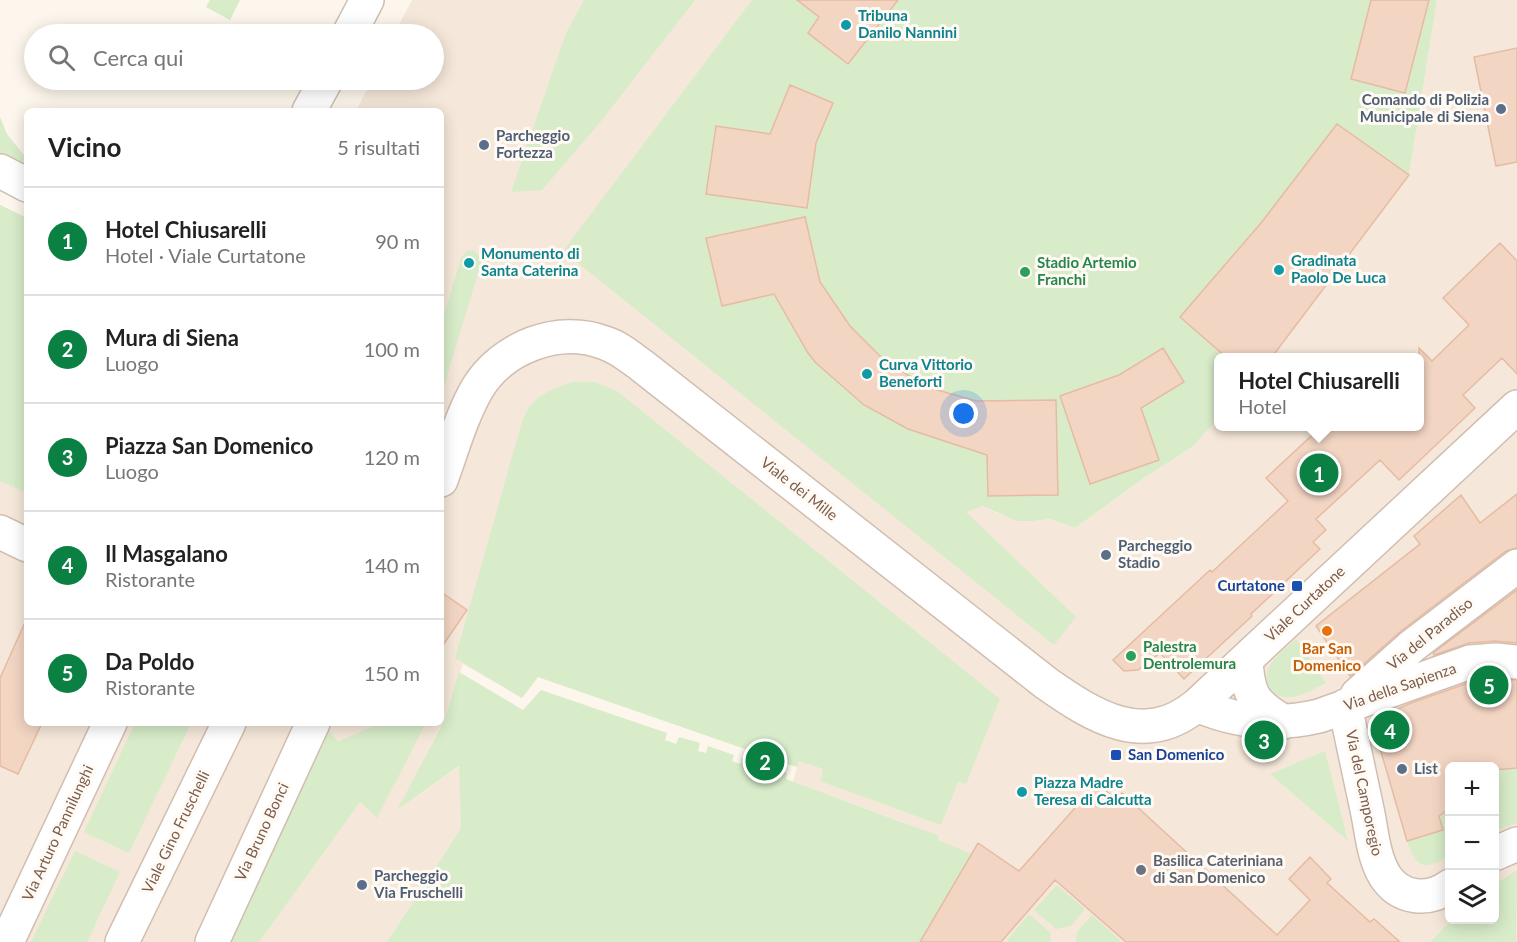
<!DOCTYPE html>
<html lang="it">
<head>
<meta charset="utf-8">
<style>
	:root { --surface:#fff; --page:#f2f2f2; --text:#222; --muted:#767676; --line:#e0e0e0; --accent:#0b8043 }
	body { margin:0; font-family:Lato,sans-serif; background:var(--page); color:var(--text) }
	.controls { position:absolute; right:18px; bottom:18px; display:grid; overflow:hidden; border-radius:9px; box-shadow:0 3px 15px #0003 }
	.controls button { width:54px; height:54px; display:grid; place-items:center; padding:0; border:0; border-bottom:2px solid var(--line); background:var(--surface); color:var(--text); font:30px sans-serif }
	.you { position:absolute; left:964px; top:414px; width:21px; height:21px; margin:-15px; border:4px solid #fff; border-radius:50%; background:#1a73e8; box-shadow:0 0 0 9px #1a73e833 }
	.badge { display:grid; place-items:center; width:39px; height:39px; border-radius:50%; background:var(--accent); color:#fff; font-size:20px; font-weight:700 }
	.pin { position:absolute; translate:-50% -50%; border:3px solid #fff; box-shadow:0 2px 6px #0006 }
	.popup { position:absolute; left:1214px; top:353px; width:210px; height:78px; box-sizing:border-box; display:grid; place-content:center; border-radius:9px; background:var(--surface); filter:drop-shadow(0 2px 4px #0005); font-size:20px; white-space:nowrap; color:var(--muted) }
	.popup b { font-size:22px; color:var(--text) }
	.popup::after { content:''; position:absolute; left:50%; top:100%; margin-left:-12px; border:12px solid transparent; border-top-color:var(--surface) }
	.list { margin:0; padding:0; list-style:none }
	h2 { display:flex; justify-content:space-between; align-items:center; height:78px; margin:0; padding:0 24px; font-size:26px }
	h2 small { font-size:20px; font-weight:400; color:var(--muted) }
	.list li { display:grid; grid-template-columns:39px 1fr auto; gap:18px; align-items:center; box-sizing:border-box; height:108px; padding:0 24px; border-top:2px solid var(--line) }
	.list b { display:block; font-size:22px; white-space:nowrap }
	.list p { margin:0; font-size:20px; white-space:nowrap; color:var(--muted) }
	.list em { font-size:20px; font-style:normal; color:var(--muted) }
	.icon { flex:none; width:33px; height:33px; fill:none; stroke:currentColor; stroke-width:2; stroke-linecap:round; stroke-linejoin:round }
	.map { position:relative; flex:none; width:1517px; height:942px; overflow:hidden }
	.search { position:absolute; background:var(--surface); box-shadow:0 3px 15px #0003; left:24px; top:24px; width:420px; height:66px; display:flex; align-items:center; gap:15px; box-sizing:border-box; padding:0 21px; border-radius:33px; color:var(--muted); font-size:22px }
	.panel { position:absolute; background:var(--surface); box-shadow:0 3px 15px #0003; left:24px; top:108px; width:420px; height:618px; border-radius:9px }
	.map>svg:first-child { display:block }
	.residential { fill:#f5e8da; fill-rule:evenodd }
	.green { fill:#d8ecc9 }
	.building { fill:#f3d5c3; stroke:#e6bba3; stroke-width:1.5 }
	.lines { fill:none; stroke-linecap:round; stroke-linejoin:round }
	.minor-casing { stroke:#d1beb0; stroke-width:36 }
	.minor { stroke:#fff; stroke-width:33 }
	.culture-dot { fill:#0f9aa8; stroke:#fffaf3; stroke-width:2 }
	.service-dot { fill:#5c6f8a; stroke:#fffaf3; stroke-width:2 }
	.leisure-dot { fill:#2e9e5b; stroke:#fffaf3; stroke-width:2 }
	.transit-dot { fill:#1a4fb4; stroke:#fffaf3; stroke-width:2 }
	.food-dot { fill:#e8710a; stroke:#fffaf3; stroke-width:2 }
	.worship-dot { fill:#6b7280; stroke:#fffaf3; stroke-width:2 }
	.labels { text-anchor:middle; stroke-width:6; stroke-linejoin:round; paint-order:stroke }
	.culture-label { font-size:15px; font-weight:bold; fill:#0d838f; stroke:#fffaf3; text-anchor:start }
	.service-label { font-size:15px; font-weight:bold; fill:#4e5e75; stroke:#fffaf3; text-anchor:start }
	.leisure-label { font-size:15px; font-weight:bold; fill:#27864d; stroke:#fffaf3; text-anchor:start }
	.street-label { font-size:15px; fill:#7a5c4d; stroke:#fffaf3 }
	.transit-label { font-size:15px; font-weight:bold; fill:#164399; stroke:#fffaf3; text-anchor:end }
	.food-label { font-size:15px; font-weight:bold; fill:#c56008; stroke:#fffaf3 }
	.worship-label { font-size:15px; font-weight:bold; fill:#5b616d; stroke:#fffaf3; text-anchor:start }
</style>
</head>
<body>
<div class="map">
<svg width="1517" height="942" viewBox="0 0 1517 942">
	<rect width="100%" height="100%" fill="#fdf6ec"/>
	<path class="residential" d="M 412,0 L 803,0 L 982,506 L 999,514 L 1034,521 L 1050,519 L 1075,528 L 1144,478 L 1192,447 L 1218,419 L 1218,426 L 1420,426 L 1420,358 L 1272,357 L 1409,175 L 1437,0 L 1517,0 L 1517,942 L 862,942 L 908,824 L 793,782 L 797,767 L 538,677 L 522,698 L 463,664 L 445,718 L 398,809 L 460,766 L 461,828 L 387,942 L 0,942 L 0,205 L 27,218 L 27,723 L 441,723 L 441,111 L 356,111 L 372,80 L 434,80 L 434,34 L 394,34 ZM 1450,766 L 1494,766 L 1494,920 L 1450,920 Z"/>
	<path class="green" d="M 210,0 L 240,0 L 230,20 L 206,7 Z
		M 584,0 L 695,0 L 598,125 L 542,190 L 511,192 L 566,33 Z
		M 752,0 L 1437,0 L 1409,175 L 1272,357 L 1218,358 L 1218,419 L 1192,447 L 1144,478 L 1075,528 L 1050,519 L 1034,521 L 1017,521 L 982,506 L 966,512 L 1076,617 L 1054,645 L 563,251 Z
		M 0,117 L 7,134 L 27,159 L 27,175 L 0,162 Z
		M 0,205 L 27,218 L 27,493 L 0,481 Z
		M 473,250 L 481,257 L 481,263 L 441,396 L 441,325 L 461,258 L 467,251 Z
		M 573,382 L 595,382 L 617,391 L 1000,699 L 966,784 L 958,782 L 941,825 L 820,781 L 823,769 L 799,761 L 797,767 L 538,677 L 522,698 L 455,658 L 519,432 C 521,425 524,416 528,409 C 537,394 557,387 573,382 Z
		M 1296,639 L 1326,683 C 1308,691 1289,706 1271,691 C 1257,668 1280,654 1296,639 Z
		M 459,672 L 523,710 L 541,690 L 667,733 L 665,740 L 676,744 L 679,737 L 700,743 L 698,751 L 706,753 L 708,746 L 734,755 L 732,761 L 740,764 L 742,758 L 764,765 L 762,771 L 770,774 L 772,768 L 787,773 L 786,779 L 939,836 L 938,840 L 972,854 L 923,937 L 922,942 L 387,942 L 461,828 L 459,766 L 397,810 L 445,719 Z
		M 135,723 L 191,723 L 129,853 L 84,832 Z
		M 380,723 L 426,723 L 377,818 L 360,802 L 259,942 L 229,942 L 329,730 L 338,742 Z
		M 1325,751 L 1348,841 L 1270,774 Z
		M 1517,768 L 1517,823 L 1495,831 L 1494,812 L 1497,810 L 1495,805 L 1495,771 Z
		M 1449,809 L 1449,856 C 1424,870 1417,870 1407,841 L 1442,830 L 1439,816 Z
		M 75,851 L 120,872 L 87,942 L 31,942 Z
		M 1517,870 L 1516,942 L 1430,942 L 1452,920 L 1494,920 L 1495,884 Z
		M 1057,885 L 1085,909 L 1071,926 L 1056,929 L 1034,910 Z
		M 1029,914 L 1051,933 L 1050,942 L 1009,942 L 1007,940 Z
		M 1092,915 L 1120,940 L 1118,942 L 1076,942 L 1077,932 Z"/>
	<path class="building" d="M 797,0 L 898,0 L 848,64 L 808,33 L 819,17 Z
		M 1371,0 L 1429,0 L 1405,93 L 1351,79 Z
		M 1517,48 L 1517,162 L 1496,166 L 1474,57 Z
		M 790,85 L 833,103 L 816,143 L 807,208 L 706,194 L 716,126 L 770,134 Z
		M 1337,124 L 1409,175 L 1272,357 L 1226,357 L 1180,317 L 1261,223 Z
		M 805,217 L 820,282 L 850,326 L 885,361 L 927,387 L 976,401 L 1056,400 L 1058,495 L 988,496 L 987,455 L 908,429 L 864,405 L 816,363 L 808,353 L 774,294 L 722,306 L 706,238 Z
		M 1500,243 L 1517,261 L 1517,374 L 1502,358 L 1463,395 L 1475,408 L 1399,480 L 1380,460 L 1316,519 L 1326,530 L 1313,542 L 1320,549 L 1251,614 L 1252,616 L 1184,679 L 1160,653 L 1138,670 L 1124,671 L 1113,660 L 1210,570 L 1212,572 L 1288,501 L 1266,478 L 1322,426 L 1419,426 L 1419,348 L 1432,361 L 1469,325 L 1443,298 Z
		M 1163,348 L 1184,382 L 1141,408 L 1159,460 L 1090,484 L 1060,396 L 1119,375 Z
		M 1517,494 L 1517,548 L 1506,551 L 1401,631 L 1350,676 L 1316,626 L 1420,544 L 1414,536 L 1461,495 L 1480,523 Z
		M 1517,590 L 1517,643 L 1495,641 L 1469,643 L 1434,655 L 1433,653 Z
		M 441,592 L 467,610 L 441,648 Z
		M 27,618 L 27,723 L 42,723 L 18,774 L 0,766 L 0,678 Z
		M 1496,679 L 1517,680 L 1517,768 L 1494,770 L 1494,766 L 1449,766 L 1449,809 L 1439,816 L 1443,830 L 1407,841 L 1372,721 L 1411,703 L 1474,681 Z
		M 1097,783 L 1116,799 L 1122,793 L 1277,935 L 1310,900 L 1289,879 L 1310,857 L 1331,879 L 1327,883 L 1370,922 L 1374,919 L 1400,942 L 1126,942 L 1055,880 L 1001,942 L 920,942 L 978,843 L 1019,871 Z"/>
	<g class="lines">
		<defs>
			<path id="minor" d="M 349,34 L 367,0
				M 309,111 L 326,80
				M 0,171 L 27,185
				M 441,480 C 452,450 461,417 477,389 C 502,347 559,325 605,343 C 618,347 630,357 641,365 L 1046,683 C 1093,716 1144,749 1197,705 L 1517,407
				M 0,532 L 27,545
				M 1246,660 C 1248,696 1254,704 1284,722
				M 1357,695 L 1412,646 L 1517,566
				M 1197,705 C 1236,722 1277,726 1319,716 L 1470,662 L 1496,660 L 1517,662
				M 1345,706 C 1353,742 1360,778 1368,814 C 1372,835 1374,858 1385,876 C 1400,899 1428,902 1450,886
				M 1494,854 L 1517,844
				M 7,942 L 110,723
				M 122,942 L 229,723
				M 212,942 L 313,723"/>
		</defs>
		<use href="#minor" class="minor-casing"/>
		<use href="#minor" class="minor"/>
	</g>
	<g class="culture-dot">
		<circle cx="846" cy="25" r="6"/>
		<circle cx="469" cy="263" r="6"/>
		<circle cx="1279" cy="270" r="6"/>
		<circle cx="867" cy="374" r="6"/>
		<circle cx="1022" cy="792" r="6"/>
	</g>
	<g class="service-dot">
		<circle cx="1501" cy="109" r="6"/>
		<circle cx="484" cy="145" r="6"/>
		<circle cx="1106" cy="555" r="6"/>
		<circle cx="1402" cy="769" r="6"/>
		<circle cx="362" cy="885" r="6"/>
	</g>
	<g class="leisure-dot">
		<circle cx="1025" cy="272" r="6"/>
		<circle cx="1131" cy="656" r="6"/>
	</g>
	<g class="transit-dot">
		<rect x="1291" y="580" width="12" height="12" rx="3"/>
		<rect x="1110" y="749" width="12" height="12" rx="3"/>
	</g>
	<circle class="food-dot" cx="1327" cy="631" r="6"/>
	<circle class="worship-dot" cx="1141" cy="870" r="6"/>
	<g class="labels">
		<g class="culture-label">
			<text x="858" y="21">Tribuna<tspan x="858" dy="17">Danilo Nannini</tspan></text>
			<text x="481" y="259">Monumento di<tspan x="481" dy="17">Santa Caterina</tspan></text>
			<text x="1291" y="266">Gradinata<tspan x="1291" dy="17">Paolo De Luca</tspan></text>
			<text x="879" y="370">Curva Vittorio<tspan x="879" dy="17">Beneforti</tspan></text>
			<text x="1034" y="788">Piazza Madre<tspan x="1034" dy="17">Teresa di Calcutta</tspan></text>
		</g>
		<g class="service-label">
			<text x="1489" y="105" text-anchor="end">Comando di Polizia<tspan x="1489" dy="17">Municipale di Siena</tspan></text>
			<text x="496" y="141">Parcheggio<tspan x="496" dy="17">Fortezza</tspan></text>
			<text x="1118" y="551">Parcheggio<tspan x="1118" dy="17">Stadio</tspan></text>
			<text x="1414" y="774">List</text>
			<text x="374" y="881">Parcheggio<tspan x="374" dy="17">Via Fruschelli</tspan></text>
		</g>
		<g class="leisure-label">
			<text x="1037" y="268">Stadio Artemio<tspan x="1037" dy="17">Franchi</tspan></text>
			<text x="1143" y="652">Palestra<tspan x="1143" dy="17">Dentrolemura</tspan></text>
		</g>
		<g class="street-label">
			<text transform="translate(799 489) rotate(38)" y="5">Viale dei Mille</text>
			<text transform="translate(1305 604) rotate(-43)" y="5">Viale Curtatone</text>
			<text transform="translate(1430 634) rotate(-39)" y="5">Via del Paradiso</text>
			<text transform="translate(1400 687) rotate(-19)" y="5">Via della Sapienza</text>
			<text transform="translate(1364 793) rotate(78)" y="5">Via del Camporegio</text>
			<text transform="translate(176 832) rotate(-64)" y="5">Viale Gino Fruschelli</text>
			<text transform="translate(262 832) rotate(-65)" y="5">Via Bruno Bonci</text>
			<text transform="translate(58 833) rotate(-65)" y="5">Via Arturo Pannilunghi</text>
		</g>
		<g class="transit-label">
			<text x="1285" y="591">Curtatone</text>
			<text x="1128" y="760" text-anchor="start">San Domenico</text>
		</g>
		<g class="food-label">
			<text x="1327" y="654">Bar San<tspan x="1327" dy="17">Domenico</tspan></text>
		</g>
		<g class="worship-label">
			<text x="1153" y="866">Basilica Cateriniana<tspan x="1153" dy="17">di San Domenico</tspan></text>
		</g>
	</g>
</svg>
<div class="controls">
<button>+</button>
<button>−</button>
<button><svg class="icon" aria-label="layers" viewBox="0 0 24 24"><path d="M12 4l9 5-9 5-9-5zM3 14l9 5 9-5"/></svg></button>
</div>
<div class="you"></div>
<div class="pin badge" style="left:1319px;top:473px">1</div>
<div class="popup"><b>Hotel Chiusarelli</b>Hotel</div>
<div class="pin badge" style="left:765px;top:761px">2</div>
<div class="pin badge" style="left:1264px;top:740px">3</div>
<div class="pin badge" style="left:1390px;top:730px">4</div>
<div class="pin badge" style="left:1489px;top:685px">5</div>
<div class="search"><svg class="icon" aria-label="search" viewBox="0 0 24 24"><circle cx="10" cy="10" r="6"/><path d="M15 15l6 6"/></svg>Cerca qui</div>
<section class="panel">
<h2>Vicino<small>5 risultati</small></h2>
<ul class="list">
<li><span class="badge">1</span><div><b>Hotel Chiusarelli</b><p>Hotel · Viale Curtatone</p></div><em>90 m</em></li>
<li><span class="badge">2</span><div><b>Mura di Siena</b><p>Luogo</p></div><em>100 m</em></li>
<li><span class="badge">3</span><div><b>Piazza San Domenico</b><p>Luogo</p></div><em>120 m</em></li>
<li><span class="badge">4</span><div><b>Il Masgalano</b><p>Ristorante</p></div><em>140 m</em></li>
<li><span class="badge">5</span><div><b>Da Poldo</b><p>Ristorante</p></div><em>150 m</em></li>
</ul>
</section>
</div>
</body>
</html>
